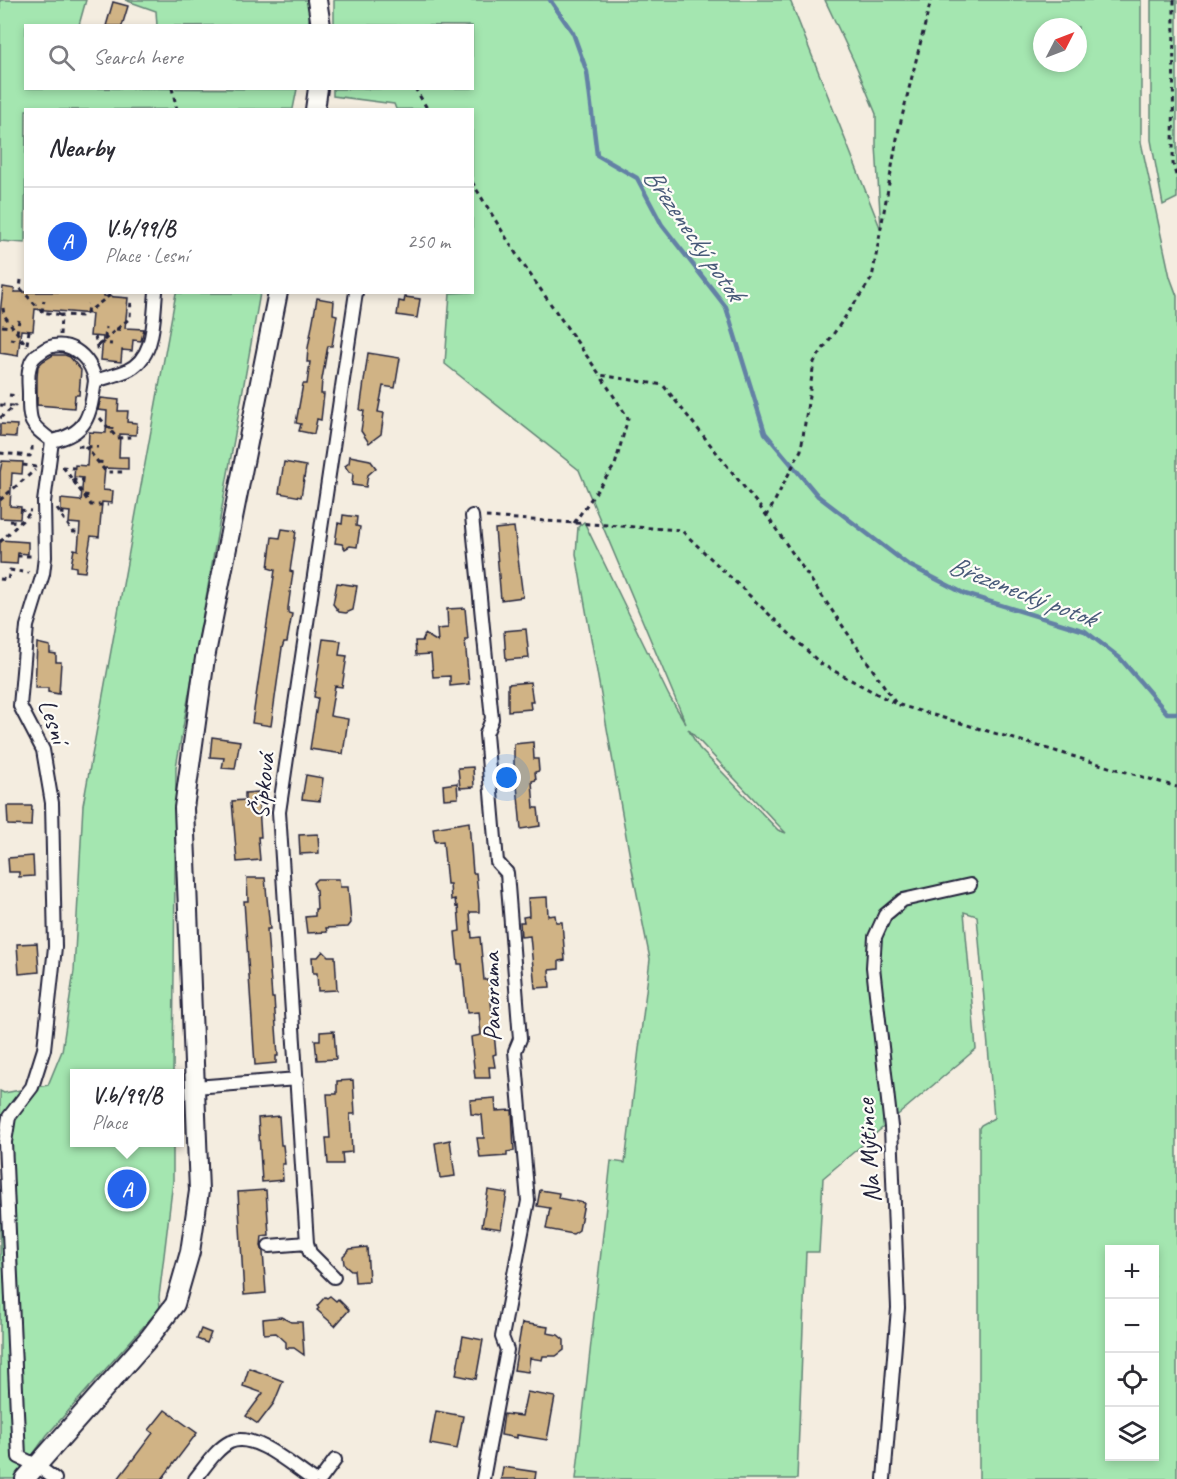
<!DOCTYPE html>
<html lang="en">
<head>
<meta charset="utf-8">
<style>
	:root { --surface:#fff; --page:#f2f2f3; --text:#2b2b33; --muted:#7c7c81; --line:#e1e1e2; --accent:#2563eb }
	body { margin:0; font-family:Caveat,sans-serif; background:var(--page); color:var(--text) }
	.controls { position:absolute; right:18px; bottom:18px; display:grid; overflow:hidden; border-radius:0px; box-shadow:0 3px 9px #0003 }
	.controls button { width:54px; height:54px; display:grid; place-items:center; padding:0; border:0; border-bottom:2px solid var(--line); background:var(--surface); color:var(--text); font:30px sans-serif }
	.compass { position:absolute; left:1033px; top:18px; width:54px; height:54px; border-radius:50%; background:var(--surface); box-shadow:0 3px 9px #0003; rotate:48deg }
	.you { position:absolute; left:507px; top:778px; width:21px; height:21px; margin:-15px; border:4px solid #fff; border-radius:50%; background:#1a73e8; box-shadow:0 0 0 9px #1a73e833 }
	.badge { display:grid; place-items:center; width:39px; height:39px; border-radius:50%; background:var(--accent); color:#fff; font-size:20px; font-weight:700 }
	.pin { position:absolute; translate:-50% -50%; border:3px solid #fff; box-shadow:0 2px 6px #0006 }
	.popup { position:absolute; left:70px; top:1069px; width:114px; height:78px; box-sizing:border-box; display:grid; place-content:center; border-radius:0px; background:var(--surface); filter:drop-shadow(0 2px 4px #0005); font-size:20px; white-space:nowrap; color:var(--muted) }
	.popup b { font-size:22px; color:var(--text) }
	.popup::after { content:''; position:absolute; left:50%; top:100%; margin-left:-12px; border:12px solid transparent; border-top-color:var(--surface) }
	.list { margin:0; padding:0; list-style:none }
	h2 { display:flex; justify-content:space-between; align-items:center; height:78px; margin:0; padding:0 24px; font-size:26px }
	h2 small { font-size:20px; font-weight:400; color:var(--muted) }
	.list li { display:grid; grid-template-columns:39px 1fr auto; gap:18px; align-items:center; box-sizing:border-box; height:108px; padding:0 24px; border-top:2px solid var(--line) }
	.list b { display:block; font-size:22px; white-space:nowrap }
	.list p { margin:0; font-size:20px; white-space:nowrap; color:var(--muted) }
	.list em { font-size:20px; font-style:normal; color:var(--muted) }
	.icon { flex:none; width:33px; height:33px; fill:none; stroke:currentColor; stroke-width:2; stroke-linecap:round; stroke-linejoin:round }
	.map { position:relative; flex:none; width:1177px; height:1479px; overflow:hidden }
	.search { position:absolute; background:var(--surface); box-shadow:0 3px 9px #0003; left:24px; top:24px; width:450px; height:66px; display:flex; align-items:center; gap:15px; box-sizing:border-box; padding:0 21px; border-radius:0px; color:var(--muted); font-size:22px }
	.panel { position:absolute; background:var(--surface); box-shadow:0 3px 9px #0003; left:24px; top:108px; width:450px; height:186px; border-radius:0px }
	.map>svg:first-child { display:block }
	.green { fill:#a4e6b0; stroke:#638476; stroke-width:1.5; fill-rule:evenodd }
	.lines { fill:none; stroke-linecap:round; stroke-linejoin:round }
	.stream { stroke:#6381a5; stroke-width:4.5 }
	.building { fill:#d0b385; stroke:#22223b; stroke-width:1.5 }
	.street-casing { stroke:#22223b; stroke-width:16 }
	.secondary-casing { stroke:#22223b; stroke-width:22 }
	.path { stroke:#22223b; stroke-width:3; stroke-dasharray:4.5 4.5; stroke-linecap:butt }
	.street { stroke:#fdfcf7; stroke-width:12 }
	.secondary { stroke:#fdfcf7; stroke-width:18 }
	.labels { text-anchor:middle; stroke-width:4.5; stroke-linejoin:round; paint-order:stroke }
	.street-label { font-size:26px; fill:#22223b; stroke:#fdfcf7 }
	.water-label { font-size:27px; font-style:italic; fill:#485a79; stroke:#fdfcf7 }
</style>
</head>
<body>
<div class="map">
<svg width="1177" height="1479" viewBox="0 0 1177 1479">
	<rect width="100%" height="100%" fill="#f4ede0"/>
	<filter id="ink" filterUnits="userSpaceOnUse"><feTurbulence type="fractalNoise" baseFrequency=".0167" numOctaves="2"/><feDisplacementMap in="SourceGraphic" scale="12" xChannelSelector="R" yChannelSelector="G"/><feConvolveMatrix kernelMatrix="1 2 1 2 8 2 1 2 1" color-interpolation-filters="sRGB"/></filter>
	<g filter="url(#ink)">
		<path class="green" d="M 0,0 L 86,0 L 79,25 L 26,26 L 26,88 L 297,89 L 293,109 L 26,110 L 25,243 L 0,241 Z
			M 125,0 L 311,0 L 312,2 L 308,25 L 157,26 L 156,11 Z
			M 334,0 L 790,0 L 881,230 L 876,145 L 876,114 L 857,68 L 825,0 L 1141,0 L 1141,142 L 1170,277 L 1177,296 L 1177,1479 L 979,1479 L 979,1128 L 981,1125 L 994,1118 L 977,916 L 964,912 L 976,1049 L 823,1178 L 819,1252 L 806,1252 L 797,1479 L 576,1479 L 611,1161 L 625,1163 L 650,959 L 632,869 L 576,554 L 578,527 L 584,522 L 669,696 L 686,724 L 579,470 L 445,364 L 450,293 L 472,292 L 472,110 L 396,109 L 394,104 L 333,96 L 333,89 L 472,88 L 472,26 L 334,25 ZM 1042,27 L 1078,27 L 1078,63 L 1042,63 ZM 688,729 L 781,828 L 786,833 L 778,830 L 699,748 ZM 1110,1250 L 1154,1250 L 1154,1456 L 1110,1456 Z
			M 1151,0 L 1177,0 L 1177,198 L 1163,205 L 1151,140 Z
			M 176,293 L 260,293 L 176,767 L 173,1073 L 74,1074 L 74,1142 L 173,1143 L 173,1181 L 159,1297 L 160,1308 L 47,1435 L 15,1479 L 0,1479 L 0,1091 L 4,1093 L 48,1085 L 62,1051 L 74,971 L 83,805 Z"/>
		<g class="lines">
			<path class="stream" d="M 550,0 L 573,33 L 587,72 L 597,155 L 637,178 L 662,225 L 726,307 L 765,433 L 818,496 L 907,564 L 965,594 L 1085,631 L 1120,658 L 1167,713 L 1177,713"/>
		</g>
		<path class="building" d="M 113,2 L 128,6 L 122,26 L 106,26 Z
			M 3,287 L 15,289 L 14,292 L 104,292 L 104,296 L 128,298 L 125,328 L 144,329 L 141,341 L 133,340 L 132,351 L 122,350 L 121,362 L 101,360 L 103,337 L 90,336 L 92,314 L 35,309 L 33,331 L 21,330 L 18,356 L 0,353 L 0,314 Z
			M 405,297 L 420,299 L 417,318 L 397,315 L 399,301 L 404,302 Z
			M 317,298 L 334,301 L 333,314 L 337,315 L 332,346 L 328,346 L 327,351 L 322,379 L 321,394 L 324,394 L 321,420 L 317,419 L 314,434 L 299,431 L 301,424 L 296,423 L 303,384 L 307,384 L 310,362 L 307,362 L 308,348 Z
			M 368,353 L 400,358 L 395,388 L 383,386 L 378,412 L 384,413 L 381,434 L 369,443 L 361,431 L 364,411 L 360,410 Z
			M 53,355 L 65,355 L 70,357 L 81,370 L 79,395 L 75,395 L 74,408 L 37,405 L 37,377 L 38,366 L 43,361 Z
			M 101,398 L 119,400 L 118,411 L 128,411 L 127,422 L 137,423 L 136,435 L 120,434 L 119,457 L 128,457 L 128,469 L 105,468 L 103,490 L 113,491 L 112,503 L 102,502 L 99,537 L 91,536 L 85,572 L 76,571 L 76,567 L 71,566 L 74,549 L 78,550 L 80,524 L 69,523 L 70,512 L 61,511 L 61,499 L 81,501 L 83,478 L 74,477 L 75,465 L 87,466 L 89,432 L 106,433 L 107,411 L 98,410 Z
			M 0,424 L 17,425 L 16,437 L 0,436 Z
			M 350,456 L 370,460 L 376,468 L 368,475 L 366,487 L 352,485 L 353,473 L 349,472 L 345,466 L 349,463 Z
			M 2,461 L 23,462 L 22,474 L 12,473 L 10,506 L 21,507 L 20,519 L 0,518 L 0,472 Z
			M 284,462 L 306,466 L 301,497 L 279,493 Z
			M 343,515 L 357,517 L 356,526 L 360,527 L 357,547 L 350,546 L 345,549 L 342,544 L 335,543 L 338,523 L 342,524 Z
			M 514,527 L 523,597 L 501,600 L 495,529 Z
			M 282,529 L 296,531 L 290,571 L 293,572 L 288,608 L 288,613 L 292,614 L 287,642 L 284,642 L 282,648 L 271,726 L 252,723 L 275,570 L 268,568 L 272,537 L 280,538 Z
			M 0,540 L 28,542 L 28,554 L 18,553 L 17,564 L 0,563 Z
			M 337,583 L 357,586 L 353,610 L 346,613 L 339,612 L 333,604 Z
			M 465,608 L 468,640 L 465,640 L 469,684 L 450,686 L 450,676 L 433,677 L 431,654 L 416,655 L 415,641 L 422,641 L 425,634 L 438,642 L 437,629 L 448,628 L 447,609 Z
			M 526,629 L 529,658 L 506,660 L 504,631 Z
			M 323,639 L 341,641 L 339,655 L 347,656 L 342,687 L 335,686 L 330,716 L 348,719 L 343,754 L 310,749 L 318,698 L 314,697 Z
			M 37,643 L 50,646 L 50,653 L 56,654 L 56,662 L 61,662 L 59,694 L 48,692 L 48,688 L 35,688 Z
			M 530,682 L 533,702 L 530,702 L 531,709 L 508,711 L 508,684 Z
			M 212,737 L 240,741 L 235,769 L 222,768 L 224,758 L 210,757 Z
			M 533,742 L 534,759 L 538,759 L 539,771 L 535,772 L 536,780 L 532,781 L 534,808 L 538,808 L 540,826 L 521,829 L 516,774 L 514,774 L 514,744 Z
			M 473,767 L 474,787 L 460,788 L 458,768 Z
			M 306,775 L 323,778 L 320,801 L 302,799 Z
			M 457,783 L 458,798 L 444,799 L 443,785 Z
			M 258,792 L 261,837 L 258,837 L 260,860 L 237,862 L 232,801 L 245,800 L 245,793 Z
			M 7,806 L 32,806 L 31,826 L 8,825 Z
			M 469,822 L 473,873 L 476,873 L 479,904 L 479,912 L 470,912 L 472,938 L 480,937 L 484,980 L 489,980 L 496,1054 L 493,1055 L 495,1067 L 489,1067 L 490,1078 L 475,1078 L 471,1037 L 481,1035 L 479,1012 L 467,1013 L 462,964 L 458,964 L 455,932 L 460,931 L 458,906 L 456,907 L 455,899 L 451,900 L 450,884 L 447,884 L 443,841 L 435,842 L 433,828 Z
			M 318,834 L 319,853 L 300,854 L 299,835 Z
			M 33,856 L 34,876 L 19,877 L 19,872 L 9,872 L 8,858 Z
			M 247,878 L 265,878 L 269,918 L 270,929 L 267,929 L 272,998 L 274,998 L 278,1056 L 276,1056 L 276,1063 L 255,1065 L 244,901 L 248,901 Z
			M 317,879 L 339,879 L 340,887 L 348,887 L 351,923 L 348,927 L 326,928 L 327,932 L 307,933 L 305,917 L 315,916 L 315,909 L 317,909 L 316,890 L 313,883 Z
			M 547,897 L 548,916 L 555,915 L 556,922 L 562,922 L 565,960 L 559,961 L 559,969 L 549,970 L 550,987 L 535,988 L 530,936 L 521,937 L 520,922 L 524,922 L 523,917 L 529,916 L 528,898 Z
			M 37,943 L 39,972 L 19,974 L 17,944 Z
			M 323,951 L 328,956 L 335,956 L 337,990 L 318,991 L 317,973 L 313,973 L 312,957 L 318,957 Z
			M 334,1031 L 336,1059 L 317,1060 L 315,1040 L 320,1040 L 320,1032 Z
			M 353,1080 L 355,1114 L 350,1114 L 352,1152 L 342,1153 L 343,1164 L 328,1164 L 326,1138 L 330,1138 L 327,1094 L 337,1094 L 337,1081 Z
			M 495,1098 L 496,1111 L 512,1110 L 514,1151 L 507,1152 L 507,1156 L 480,1158 L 477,1138 L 484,1138 L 482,1115 L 471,1114 L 470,1100 Z
			M 279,1116 L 281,1145 L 283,1145 L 285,1164 L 282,1164 L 283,1180 L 262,1182 L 258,1118 Z
			M 450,1140 L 455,1176 L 440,1178 L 435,1143 Z
			M 266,1190 L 269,1235 L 262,1236 L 261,1246 L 263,1252 L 266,1293 L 244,1295 L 238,1192 Z
			M 488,1190 L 507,1193 L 501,1229 L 482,1226 Z
			M 540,1190 L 559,1193 L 558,1198 L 584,1203 L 579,1230 L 573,1234 L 546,1229 L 550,1208 L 537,1206 Z
			M 367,1247 L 369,1281 L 355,1282 L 354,1270 L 351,1270 L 344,1264 L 343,1256 L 350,1249 Z
			M 330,1296 L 336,1301 L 338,1299 L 349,1310 L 335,1326 L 317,1310 L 319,1308 L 317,1306 L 325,1297 L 327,1298 Z
			M 281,1317 L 291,1322 L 302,1322 L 304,1355 L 294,1348 L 286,1348 L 286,1342 L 276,1333 L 264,1334 L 263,1319 Z
			M 522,1323 L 548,1327 L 547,1333 L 558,1335 L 564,1340 L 564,1350 L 556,1356 L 543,1356 L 542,1360 L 530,1358 L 528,1372 L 514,1370 Z
			M 201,1329 L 211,1333 L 207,1343 L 197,1339 Z
			M 463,1336 L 483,1340 L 476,1379 L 456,1375 Z
			M 249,1368 L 283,1381 L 274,1403 L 258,1424 L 246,1416 L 263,1393 L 243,1386 Z
			M 527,1392 L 555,1397 L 547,1440 L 517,1435 L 517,1438 L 501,1435 L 504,1414 L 522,1416 Z
			M 165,1410 L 197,1433 L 162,1479 L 118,1479 L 153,1433 L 149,1430 Z
			M 436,1411 L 463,1416 L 457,1449 L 430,1444 Z
			M 503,1467 L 536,1472 L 535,1479 L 501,1479 Z"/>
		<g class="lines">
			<defs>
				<path id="street" d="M 52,441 C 29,424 29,422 29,394 C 29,385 27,375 30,366 C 31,360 36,355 41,352 C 64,334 92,356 95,381
					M 472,516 L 492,719 L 486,734 L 497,862 L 507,873 L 520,1039 L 515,1051 L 528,1201 L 502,1337 L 507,1350 L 483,1479
					M 195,1087 L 297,1079
					M 269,1246 L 307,1243
					M 334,1277 L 310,1253 L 307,1243 L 279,812 L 356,292
					M 55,1479 L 36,1465 L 19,1457 L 5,1142 L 9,1117 L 32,1087 L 44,1049 L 55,947 L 52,803 L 43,750 L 20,706 L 27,626 L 43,574 L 45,557 L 44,502 L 52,441 C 89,433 90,414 95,381 C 105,378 116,375 126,371 C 156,358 153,320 156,292
					M 195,1479 C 205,1467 216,1449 230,1442 C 254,1431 292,1466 312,1479
					M 321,1479 L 335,1460
					M 884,1479 L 898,1308 L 891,1127 L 873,967 L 875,937 L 885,915 L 903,900 L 970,885"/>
				<path id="secondary" d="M 317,0 L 321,26
					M 315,110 L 318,88
					M 25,1479 L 150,1337 L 175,1304 L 190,1252 L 199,1191 L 184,808 L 205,658 L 278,292"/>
			</defs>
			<use href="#street" class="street-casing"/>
			<use href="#secondary" class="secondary-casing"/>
			<path class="path" d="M 1174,0 L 1173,164 L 1177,179
				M 172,88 L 177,110
				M 415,88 L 428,110
				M 472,182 L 518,257 L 600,375 L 663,385 L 767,516
				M 21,280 L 20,288 L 42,312 L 61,315
				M 3,308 L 4,315 L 27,346
				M 42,312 L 44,300
				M 87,313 L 88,304
				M 2,326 L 12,327
				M 116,329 L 123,330
				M 17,333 L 19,320
				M 60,335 L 61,315 L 83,316 L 110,295 L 110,292
				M 95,336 L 98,353
				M 105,338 L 106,327
				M 10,339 L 23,341
				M 100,343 L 112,344
				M 27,344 L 29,331
				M 97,346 L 130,318 L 131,299
				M 9,395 L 18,396
				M 0,405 L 14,406
				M 0,418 L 16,405
				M 100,418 L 117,438 L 132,437
				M 109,428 L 116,429
				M 78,446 L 98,447
				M 85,446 L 106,472 L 123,472 L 123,469
				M 0,453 L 30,456 L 32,452 L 32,442
				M 98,462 L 107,463
				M 23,465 L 37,467
				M 62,467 L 74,468
				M 63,467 L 91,505 L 108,505
				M 72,480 L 83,480
				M 84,495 L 92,496
				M 0,500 L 35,470
				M 57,509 L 73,532 L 79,532
				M 20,510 L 31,511
				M 60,513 L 70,514
				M 486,517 L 681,530 L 821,664 L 896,704 L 1177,787
				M 10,521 L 21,522
				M 574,523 L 615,465 L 628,418 L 600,375
				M 0,542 L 31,512
				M 17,556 L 31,556
				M 0,579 L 8,580 L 10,570 L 29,573
				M 895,702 L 767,516 L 801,450 L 814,362 L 872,278 L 898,133 L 931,0"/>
			<use href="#street" class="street"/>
			<use href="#secondary" class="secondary"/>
		</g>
	</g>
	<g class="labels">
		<g class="street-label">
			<text transform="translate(54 721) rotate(70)" y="9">Lesní</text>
			<text transform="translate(262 786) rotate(-84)" y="9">Šípková</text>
			<text transform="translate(491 997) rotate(-91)" y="9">Panorama</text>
			<text transform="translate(868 1151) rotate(-94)" y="9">Na Mýtince</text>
		</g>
		<g class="water-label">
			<text transform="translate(694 234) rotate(55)" y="9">Březenecký potok</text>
			<text transform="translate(1022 591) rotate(21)" y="9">Březenecký potok</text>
		</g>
	</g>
</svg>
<div class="controls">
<button>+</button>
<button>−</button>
<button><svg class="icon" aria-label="locate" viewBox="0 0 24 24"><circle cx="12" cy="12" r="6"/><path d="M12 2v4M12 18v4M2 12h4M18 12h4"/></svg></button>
<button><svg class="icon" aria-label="layers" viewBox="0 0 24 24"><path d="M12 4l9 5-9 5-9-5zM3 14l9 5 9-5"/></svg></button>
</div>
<svg class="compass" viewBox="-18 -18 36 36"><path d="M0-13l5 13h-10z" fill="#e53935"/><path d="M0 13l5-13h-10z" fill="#7c7c81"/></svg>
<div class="you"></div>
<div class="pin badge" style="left:127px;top:1189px">A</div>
<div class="popup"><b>V.b/99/B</b>Place</div>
<div class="search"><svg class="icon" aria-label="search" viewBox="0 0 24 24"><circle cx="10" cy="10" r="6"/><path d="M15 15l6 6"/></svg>Search here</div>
<section class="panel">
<h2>Nearby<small></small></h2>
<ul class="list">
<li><span class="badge">A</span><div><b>V.b/99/B</b><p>Place · Lesní</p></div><em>250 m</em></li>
</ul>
</section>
</div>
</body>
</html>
